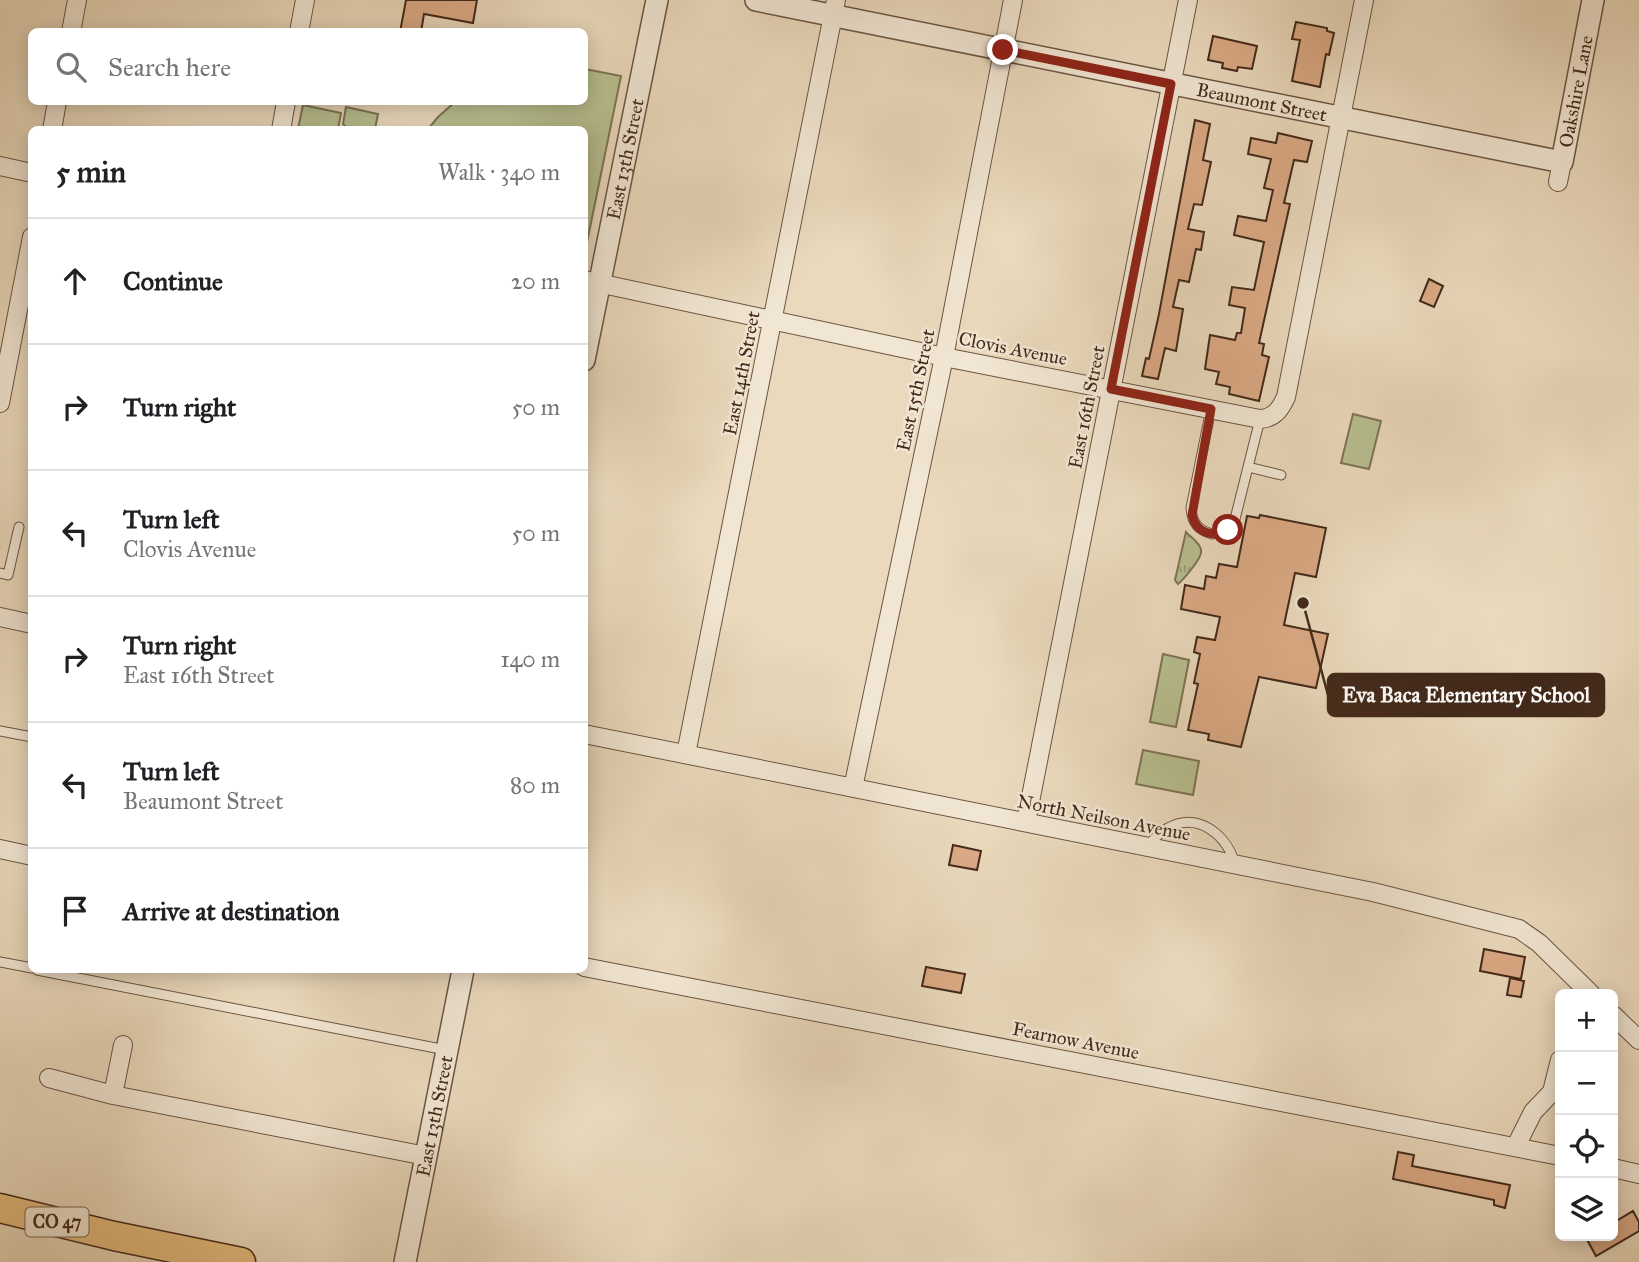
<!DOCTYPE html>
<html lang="en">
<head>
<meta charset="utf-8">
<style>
	:root { --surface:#fff; --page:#f6f6f6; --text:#202124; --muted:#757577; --line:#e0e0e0 }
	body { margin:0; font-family:"IM FELL Great Primer",serif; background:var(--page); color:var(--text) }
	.controls { position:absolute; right:21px; bottom:21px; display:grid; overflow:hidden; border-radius:10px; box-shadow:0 4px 18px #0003 }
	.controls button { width:63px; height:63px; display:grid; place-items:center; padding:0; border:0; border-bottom:2px solid var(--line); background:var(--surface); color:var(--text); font:35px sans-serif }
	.stop { position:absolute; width:21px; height:21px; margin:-16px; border:5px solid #8f2418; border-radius:50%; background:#fff }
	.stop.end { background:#8f2418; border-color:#fff; box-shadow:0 2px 7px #0008 }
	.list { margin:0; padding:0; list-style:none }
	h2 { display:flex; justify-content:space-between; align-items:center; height:91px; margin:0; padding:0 28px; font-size:30px }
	h2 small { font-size:23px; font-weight:400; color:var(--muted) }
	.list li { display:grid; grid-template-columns:46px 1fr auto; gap:21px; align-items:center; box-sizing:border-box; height:126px; padding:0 28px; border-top:2px solid var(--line) }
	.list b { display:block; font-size:26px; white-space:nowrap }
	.list p { margin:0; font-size:23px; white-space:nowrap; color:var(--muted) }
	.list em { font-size:23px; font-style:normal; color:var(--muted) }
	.icon { flex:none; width:38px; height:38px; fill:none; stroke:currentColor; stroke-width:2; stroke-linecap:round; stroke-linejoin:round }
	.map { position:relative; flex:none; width:1639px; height:1262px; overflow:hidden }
	.search { position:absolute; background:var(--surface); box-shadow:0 4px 18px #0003; left:28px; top:28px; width:560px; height:77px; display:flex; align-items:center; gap:18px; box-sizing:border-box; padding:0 24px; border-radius:10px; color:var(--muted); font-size:26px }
	.panel { position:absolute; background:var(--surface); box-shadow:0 4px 18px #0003; left:28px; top:126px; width:560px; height:847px; border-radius:10px }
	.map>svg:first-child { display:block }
	.grass { fill:url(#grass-tufts); stroke:#7d7455; stroke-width:2 }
	.park { fill:#b8bf90; stroke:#7d7455; stroke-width:2 }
	.building { fill:#dbaa86; stroke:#42291a; stroke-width:2 }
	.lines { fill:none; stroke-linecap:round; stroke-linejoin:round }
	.service-casing { stroke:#6c5542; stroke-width:11 }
	.minor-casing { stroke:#6c5542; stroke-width:20 }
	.tertiary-casing { stroke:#6c5542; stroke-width:24 }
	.trunk-casing { stroke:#42291a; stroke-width:31 }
	.service { stroke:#f1e6d3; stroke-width:9 }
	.minor { stroke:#f1e6d3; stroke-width:18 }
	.tertiary { stroke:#f1e6d3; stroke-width:21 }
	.trunk { stroke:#e5bc7e; stroke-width:28 }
	.route { stroke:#8f2418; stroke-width:9 }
	.labels { text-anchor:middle; stroke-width:5; stroke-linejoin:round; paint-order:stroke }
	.shield { fill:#f1e6d3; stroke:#766252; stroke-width:2 }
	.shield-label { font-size:18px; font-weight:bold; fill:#42291a }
	.street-label { font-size:19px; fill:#42291a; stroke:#f1e6d3 }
	.leader { fill:none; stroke:#42291a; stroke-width:2.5 }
	.callout-dot { fill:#42291a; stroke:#f1e6d3; stroke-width:2.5 }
	.callout { fill:#42291a; stroke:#42291a; stroke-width:2.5 }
	.callout-label { font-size:21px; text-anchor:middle; font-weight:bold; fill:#fff }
</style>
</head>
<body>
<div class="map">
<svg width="1639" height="1262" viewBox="0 0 1639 1262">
	<defs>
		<pattern id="grass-tufts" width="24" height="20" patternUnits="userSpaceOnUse" patternTransform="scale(1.75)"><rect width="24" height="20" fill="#b8bf90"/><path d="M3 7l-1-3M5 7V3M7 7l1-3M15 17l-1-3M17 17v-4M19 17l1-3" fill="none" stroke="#979b75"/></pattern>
	</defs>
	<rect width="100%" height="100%" fill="#ead9bc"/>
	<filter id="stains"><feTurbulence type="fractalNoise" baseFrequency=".00286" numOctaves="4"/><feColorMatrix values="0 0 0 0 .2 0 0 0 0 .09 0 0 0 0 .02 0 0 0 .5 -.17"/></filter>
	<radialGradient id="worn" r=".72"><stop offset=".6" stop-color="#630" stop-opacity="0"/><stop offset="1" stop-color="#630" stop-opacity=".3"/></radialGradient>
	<path class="grass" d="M 1186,532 C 1190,537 1200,542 1201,550 C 1203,557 1184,579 1178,584 L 1175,580 Z"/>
	<path class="park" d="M 585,69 L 621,76 L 585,252 L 584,130 L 428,129 L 438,117 L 455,102 L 584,102 Z
		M 303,105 L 341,113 L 338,129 L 298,129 Z
		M 346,107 L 378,114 L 375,129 L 346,129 L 346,127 L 343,124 Z
		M 1353,414 L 1381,421 L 1369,469 L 1341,463 Z
		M 1163,654 L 1189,660 L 1176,727 L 1150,722 Z
		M 1143,750 L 1199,761 L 1193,795 L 1136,784 Z"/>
	<path class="building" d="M 406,0 L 477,0 L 473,23 L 424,14 L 421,32 L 400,32 Z
		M 1296,22 L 1327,28 L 1327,31 L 1334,33 L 1329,55 L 1326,54 L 1320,87 L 1292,81 L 1300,40 L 1292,39 Z
		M 1213,36 L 1257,46 L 1252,69 L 1238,67 L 1237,71 L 1222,68 L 1223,63 L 1208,60 Z
		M 1195,120 L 1210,124 L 1203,160 L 1211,162 L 1202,205 L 1194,204 L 1188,229 L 1204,232 L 1201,250 L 1196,249 L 1189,282 L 1179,280 L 1173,307 L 1183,309 L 1176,351 L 1165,348 L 1158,379 L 1142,376 L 1146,358 L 1149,359 L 1159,314 Z
		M 1278,133 L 1312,141 L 1307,162 L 1294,160 L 1284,203 L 1290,204 L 1259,343 L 1264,344 L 1262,355 L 1269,357 L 1259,401 L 1229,394 L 1230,387 L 1216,384 L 1219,372 L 1205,369 L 1210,335 L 1235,340 L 1237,333 L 1241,333 L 1245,308 L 1229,305 L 1232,287 L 1254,290 L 1264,242 L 1234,235 L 1238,216 L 1266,221 L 1273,190 L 1264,188 L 1271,159 L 1248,154 L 1251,138 L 1276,143 Z
		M 1429,279 L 1443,286 L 1434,307 L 1420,301 Z
		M 1260,515 L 1326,528 L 1316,577 L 1295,573 L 1284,625 L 1328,634 L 1316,688 L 1259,677 L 1241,747 L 1208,740 L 1209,734 L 1188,730 L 1198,684 L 1194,683 L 1200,654 L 1194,652 L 1197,637 L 1215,640 L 1220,617 L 1181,609 L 1185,585 L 1204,589 L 1206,576 L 1216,578 L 1219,564 L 1237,567 L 1247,516 L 1259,518 Z
		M 953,845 L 981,851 L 977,870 L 949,865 Z
		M 1484,949 L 1525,957 L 1521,979 L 1480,971 Z
		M 926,967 L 965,974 L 961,993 L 922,986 Z
		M 1510,978 L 1524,981 L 1521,997 L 1507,995 Z
		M 1398,1152 L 1414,1155 L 1412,1166 L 1510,1185 L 1505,1208 L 1494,1205 L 1494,1200 L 1393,1179 Z
		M 1633,1211 L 1639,1222 L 1639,1231 L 1596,1256 L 1585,1236 L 1613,1236 L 1613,1223 Z"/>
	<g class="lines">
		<defs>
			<path id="service" d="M 1211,409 L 1191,508 C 1192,523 1198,530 1212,534 L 1228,530 L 1234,523 L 1260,419
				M 1248,467 L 1281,475
				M 0,573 L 8,575 L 19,527
				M 0,731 L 32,737
				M 1147,846 C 1154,839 1160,832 1168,828 C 1199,811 1227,836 1235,864
				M 0,962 L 32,968
				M 37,970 L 446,1050"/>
			<path id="minor" d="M 71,32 L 77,0
				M 299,32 L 305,0
				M 52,130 L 57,102
				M 281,130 L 286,102
				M 0,166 L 32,173
				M 1558,182 L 1562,162
				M 584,280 L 944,357 L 1260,419 C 1274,418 1280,410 1286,397 L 1364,0
				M 0,403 L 32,237
				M 0,617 L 32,624
				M 584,734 L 1373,892 L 1519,929 L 1539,943 L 1591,994
				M 686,754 L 836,0
				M 853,788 L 944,357 L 1013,0
				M 1026,822 L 1188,0
				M 0,849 L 32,856
				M 584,967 L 1560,1156
				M 1613,1015 L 1639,1040
				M 49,1078 L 113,1095 L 426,1156
				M 113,1095 L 123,1045
				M 1516,1146 L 1533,1112 L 1552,1092 L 1560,1060
				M 1613,1168 L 1639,1174"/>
			<g id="tertiary">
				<path id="s1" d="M 756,0 L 1562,162 L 1593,0"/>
				<path id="s2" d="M 584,360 L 657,0"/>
				<path id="s3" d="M 405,1262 L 463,970"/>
			</g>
			<path id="trunk" d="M 0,1208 L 114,1236 L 241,1262"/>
		</defs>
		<use href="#service" class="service-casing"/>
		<use href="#minor" class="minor-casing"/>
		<use href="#tertiary" class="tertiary-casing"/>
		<use href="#trunk" class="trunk-casing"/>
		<use href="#service" class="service"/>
		<use href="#minor" class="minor"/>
		<use href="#tertiary" class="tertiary"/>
		<use href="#trunk" class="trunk"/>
	</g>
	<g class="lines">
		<path class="route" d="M 1003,50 L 1171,84 L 1111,389 L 1211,409 L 1192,515 C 1196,533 1212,538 1228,530"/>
	</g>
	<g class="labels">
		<rect class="shield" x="25.5" y="1207.5" width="63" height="29" rx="5"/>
		<g class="shield-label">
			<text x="57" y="1228">CO 47</text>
		</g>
		<g class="street-label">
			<text dy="7" stroke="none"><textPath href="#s1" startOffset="894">Oakshire Lane</textPath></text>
			<text dy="7" stroke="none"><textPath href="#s1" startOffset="516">Beaumont Street</textPath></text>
			<text dy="7" stroke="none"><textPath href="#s2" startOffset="205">East 13th Street</textPath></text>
			<text transform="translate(1013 348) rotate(11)" y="7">Clovis Avenue</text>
			<text transform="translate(741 373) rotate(-79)" y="7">East 14th Street</text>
			<text transform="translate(915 390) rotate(-78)" y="7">East 15th Street</text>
			<text transform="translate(1086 407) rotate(-79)" y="7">East 16th Street</text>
			<text transform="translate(1104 817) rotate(11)" y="7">North Neilson Avenue</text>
			<text transform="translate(1076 1040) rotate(11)" y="7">Fearnow Avenue</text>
			<text dy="7" stroke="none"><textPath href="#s3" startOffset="149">East 13th Street</textPath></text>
		</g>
	</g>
	<path class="leader" d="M1303 603L1328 695"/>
	<circle class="callout-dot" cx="1303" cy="603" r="7"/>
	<rect class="callout" x="1328" y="674" width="276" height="42" rx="7"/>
	<g class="callout-label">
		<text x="1466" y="702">Eva Baca Elementary School</text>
	</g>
	<rect width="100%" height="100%" filter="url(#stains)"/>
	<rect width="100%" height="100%" fill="url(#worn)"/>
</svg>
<div class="controls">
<button>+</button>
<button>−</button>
<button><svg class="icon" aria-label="locate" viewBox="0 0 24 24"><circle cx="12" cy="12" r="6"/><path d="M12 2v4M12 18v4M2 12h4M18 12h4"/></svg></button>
<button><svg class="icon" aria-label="layers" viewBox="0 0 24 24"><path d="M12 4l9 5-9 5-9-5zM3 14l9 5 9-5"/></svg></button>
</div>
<div class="stop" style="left:1228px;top:530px"></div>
<div class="stop end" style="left:1003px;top:50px"></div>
<div class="search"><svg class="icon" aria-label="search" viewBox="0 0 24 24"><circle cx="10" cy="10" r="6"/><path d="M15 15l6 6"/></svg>Search here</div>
<section class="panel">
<h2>5 min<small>Walk · 340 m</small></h2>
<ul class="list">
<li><svg class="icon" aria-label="ahead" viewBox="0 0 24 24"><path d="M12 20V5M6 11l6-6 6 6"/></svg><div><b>Continue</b></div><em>20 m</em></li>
<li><svg class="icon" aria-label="right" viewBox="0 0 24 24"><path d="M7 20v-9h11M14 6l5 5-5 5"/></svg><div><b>Turn right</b></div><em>50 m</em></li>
<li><svg class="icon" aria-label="left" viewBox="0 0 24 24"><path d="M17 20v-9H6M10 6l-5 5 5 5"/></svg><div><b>Turn left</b><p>Clovis Avenue</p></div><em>50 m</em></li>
<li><svg class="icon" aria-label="right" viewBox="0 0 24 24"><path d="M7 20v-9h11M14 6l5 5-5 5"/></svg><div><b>Turn right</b><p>East 16th Street</p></div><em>140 m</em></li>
<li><svg class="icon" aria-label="left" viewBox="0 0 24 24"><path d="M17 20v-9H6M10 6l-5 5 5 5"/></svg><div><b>Turn left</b><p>Beaumont Street</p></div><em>80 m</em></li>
<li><svg class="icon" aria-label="arrive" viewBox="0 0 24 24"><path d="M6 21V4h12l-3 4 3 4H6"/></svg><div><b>Arrive at destination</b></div></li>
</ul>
</section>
</div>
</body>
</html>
